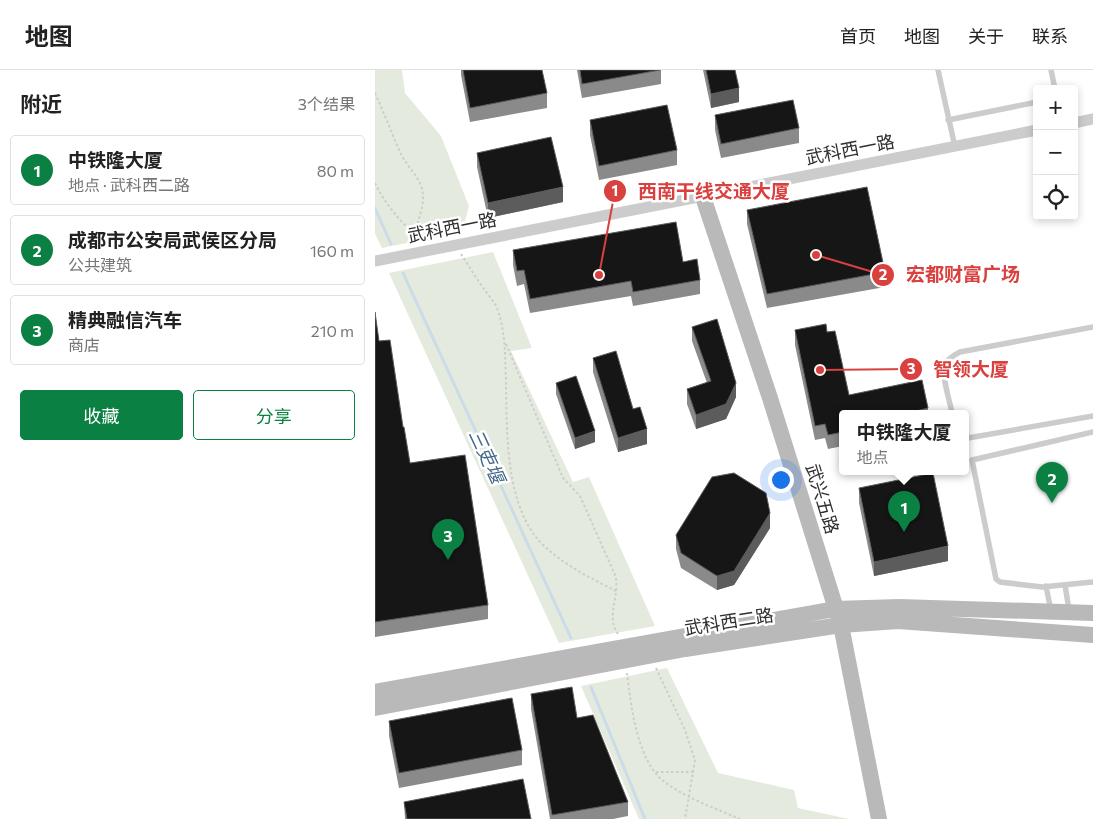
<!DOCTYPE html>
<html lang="zh">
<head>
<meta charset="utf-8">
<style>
	:root { --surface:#fff; --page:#f2f2f2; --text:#222; --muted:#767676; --line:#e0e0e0; --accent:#0b8043 }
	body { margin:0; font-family:Commissioner,"Noto Sans SC",sans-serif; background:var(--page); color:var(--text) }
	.controls { position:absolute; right:15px; top:15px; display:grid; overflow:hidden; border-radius:5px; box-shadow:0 2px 8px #0003 }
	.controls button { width:45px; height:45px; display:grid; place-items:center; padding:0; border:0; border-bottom:1px solid var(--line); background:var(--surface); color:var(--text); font:25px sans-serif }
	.you { position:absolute; left:405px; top:409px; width:18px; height:18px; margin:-12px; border:4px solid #fff; border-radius:50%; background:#1a73e8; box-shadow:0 0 0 8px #1a73e833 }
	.badge { display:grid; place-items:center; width:32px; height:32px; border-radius:50%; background:var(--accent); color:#fff; font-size:16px; font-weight:700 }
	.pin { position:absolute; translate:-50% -41px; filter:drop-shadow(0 1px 2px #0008) }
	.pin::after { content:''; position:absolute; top:26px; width:18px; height:15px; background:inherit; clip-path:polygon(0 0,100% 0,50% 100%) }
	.popup { position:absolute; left:464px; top:340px; width:130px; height:65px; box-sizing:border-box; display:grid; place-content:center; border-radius:5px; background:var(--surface); filter:drop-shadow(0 1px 4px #0005); font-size:16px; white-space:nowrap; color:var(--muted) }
	.popup b { font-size:19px; color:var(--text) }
	.popup::after { content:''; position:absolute; left:50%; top:100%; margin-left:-10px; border:10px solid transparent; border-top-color:var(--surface) }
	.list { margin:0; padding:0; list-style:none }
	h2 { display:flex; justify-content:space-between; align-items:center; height:65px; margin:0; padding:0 20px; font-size:21px }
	h2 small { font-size:16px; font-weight:400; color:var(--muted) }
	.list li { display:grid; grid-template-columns:32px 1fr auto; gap:15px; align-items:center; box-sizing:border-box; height:70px; margin:0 10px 10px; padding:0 10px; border:1px solid var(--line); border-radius:5px }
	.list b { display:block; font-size:19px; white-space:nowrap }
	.list p { margin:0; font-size:16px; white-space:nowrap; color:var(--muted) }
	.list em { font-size:16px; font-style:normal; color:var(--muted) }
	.actions { display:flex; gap:10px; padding:15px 20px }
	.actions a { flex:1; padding:11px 0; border:1px solid var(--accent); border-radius:5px; text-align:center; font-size:18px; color:var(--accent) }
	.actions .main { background:var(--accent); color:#fff }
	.icon { flex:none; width:28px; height:28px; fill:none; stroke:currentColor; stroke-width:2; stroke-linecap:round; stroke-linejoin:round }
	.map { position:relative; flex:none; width:718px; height:749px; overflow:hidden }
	header { display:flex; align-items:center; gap:30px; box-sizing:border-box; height:70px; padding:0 25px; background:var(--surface); border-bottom:1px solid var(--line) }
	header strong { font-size:24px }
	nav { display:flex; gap:28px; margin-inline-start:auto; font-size:18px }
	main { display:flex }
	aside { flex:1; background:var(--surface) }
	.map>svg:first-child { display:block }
	.green { fill:#e4ebde }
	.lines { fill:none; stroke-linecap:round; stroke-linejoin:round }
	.stream { stroke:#ccdbe9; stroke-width:3 }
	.path { stroke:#ccc; stroke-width:2; stroke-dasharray:2.5 2.5; stroke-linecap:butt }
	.lane { stroke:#ccc; stroke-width:5.5 }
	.street { stroke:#ccc; stroke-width:11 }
	.secondary { stroke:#b9b9b9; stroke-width:16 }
	.wall { fill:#8a8a8a }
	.shaded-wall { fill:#5c5c5c }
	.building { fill:#161616; stroke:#5c5c5c }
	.labels { text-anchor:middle; stroke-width:5; stroke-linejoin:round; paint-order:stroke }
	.street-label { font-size:18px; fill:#2f2f2f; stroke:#fff }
	.water-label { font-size:19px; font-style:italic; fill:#43698b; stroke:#fff }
	.leader { fill:none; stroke:#d8413f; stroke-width:2 }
	.callout-dot { fill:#d8413f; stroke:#fff; stroke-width:2 }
	.mark-label { font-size:15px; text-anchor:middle; font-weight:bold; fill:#fff }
	.callout-label { font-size:19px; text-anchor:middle; font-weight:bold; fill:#d8413f; stroke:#fff; stroke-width:5; stroke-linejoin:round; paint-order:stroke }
</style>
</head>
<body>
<header>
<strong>地图</strong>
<nav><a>首页</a><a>地图</a><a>关于</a><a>联系</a></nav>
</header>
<main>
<aside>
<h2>附近<small>3个结果</small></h2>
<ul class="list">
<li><span class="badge">1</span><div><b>中铁隆大厦</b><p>地点 · 武科西二路</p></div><em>80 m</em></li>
<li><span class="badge">2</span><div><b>成都市公安局武侯区分局</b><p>公共建筑</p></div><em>160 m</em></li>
<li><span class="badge">3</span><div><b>精典融信汽车</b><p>商店</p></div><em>210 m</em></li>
</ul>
<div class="actions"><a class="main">收藏</a><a>分享</a></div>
</aside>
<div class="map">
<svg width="718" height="749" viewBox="0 0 718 749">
	<rect width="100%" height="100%" fill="#fff"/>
	<path class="green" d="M 0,0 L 27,0 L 30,23 L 66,66 L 94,136 L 87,162 L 7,178 L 0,164 Z
		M 118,182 L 157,278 L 136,281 L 198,412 L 214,407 L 280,556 L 184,573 L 14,203 Z
		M 292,598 L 343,703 L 419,720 L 423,738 L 474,749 L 264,749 L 206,616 Z"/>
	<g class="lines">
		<path class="stream" d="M 0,138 L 16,174
			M 28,203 L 196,568
			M 216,617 L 270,749"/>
		<path class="path" d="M 0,23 C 9,43 17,64 26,84 C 34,100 49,110 48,129 C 47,144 40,157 39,171
			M 0,113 C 9,132 23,149 39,164
			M 86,184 C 94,196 101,208 109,219 C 113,225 119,231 122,238 C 131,263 130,287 131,313 C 132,361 130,425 160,466 C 179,490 215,508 241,521
			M 131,274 L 188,408 L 205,426 L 240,505 C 246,524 230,546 243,564
			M 281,598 L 310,660 L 320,690 L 310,749
			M 252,603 C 256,636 262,693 291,713 C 313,729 340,738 365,749
			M 281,702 L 319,702"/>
		<path class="lane" d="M 563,0 L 580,77
			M 676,0 L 680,19
			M 573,50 L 662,32
			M 577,343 C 575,331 566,306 570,295 C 572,289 579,285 585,282 L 718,257
			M 718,362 L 597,390 L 621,509 L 625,512 L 667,517 L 718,512
			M 590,367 L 593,368 L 718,346
			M 690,515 L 694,540
			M 671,516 L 676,541"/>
		<path class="street" d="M 699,53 L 718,49
			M 0,191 L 662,60"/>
		<path class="secondary" d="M 328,127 L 395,328 L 466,555 L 504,749
			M 0,622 L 460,539 L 524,537 L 718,543
			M 0,638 L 310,579 L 466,555 L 523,551 L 718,565"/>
	</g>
	<path class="wall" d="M 86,0 L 167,0 L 172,23 L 172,38 L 95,52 L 86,5 Z
		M 202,0 L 286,0 L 286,14 L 207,28 Z
		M 328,0 L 360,0 L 364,32 L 336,38 Z
		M 340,45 L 424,58 L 424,73 L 346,88 L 340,60 Z
		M 215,50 L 302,80 L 302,95 L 224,110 L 215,65 Z
		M 102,83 L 188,132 L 113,148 L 102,97 Z
		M 372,140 L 510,202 L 510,217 L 392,238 L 372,154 Z
		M 138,180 L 308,192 L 325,210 L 325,224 L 258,236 L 256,226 L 155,243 L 149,214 L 142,216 L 138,195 Z
		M 0,242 L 4,271 L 28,357 L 35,393 L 113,535 L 113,549 L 0,567 Z
		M 317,257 L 361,327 L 351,349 L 321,359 L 312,334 L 312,319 L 332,313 L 317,271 Z
		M 420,260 L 452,262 L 474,325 L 553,338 L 553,343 L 468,343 L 468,376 L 453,379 L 450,368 L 440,370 L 420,275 Z
		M 218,288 L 258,339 L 272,374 L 243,382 L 218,302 Z
		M 181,313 L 220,372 L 200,379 L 181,324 Z
		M 484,418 L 573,491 L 499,506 L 484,433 Z
		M 395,458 L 359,515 L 342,520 L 306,498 L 301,479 L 301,465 Z
		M 156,624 L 202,648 L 253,732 L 253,746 L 238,749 L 175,749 L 156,639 Z
		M 14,651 L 147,680 L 147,695 L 24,718 L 14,666 Z
		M 29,732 L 156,749 L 30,749 Z"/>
	<path class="shaded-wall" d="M 364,18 L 364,32 L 336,38 L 336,24 Z
		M 188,117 L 188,132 L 113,148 L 113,133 Z
		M 361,313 L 361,327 L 351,349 L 321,359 L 321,345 Z
		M 272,359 L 272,374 L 243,382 L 243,368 Z
		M 220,361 L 220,372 L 200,379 L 200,368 Z
		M 395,443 L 395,458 L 359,515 L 342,520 L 342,506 Z
		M 573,476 L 573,491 L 499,506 L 499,492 Z"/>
	<path class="building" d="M 88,0 L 167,0 L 172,23 L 95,38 Z
		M 205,0 L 285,0 L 207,14 Z
		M 331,0 L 360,0 L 364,18 L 336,24 Z
		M 418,30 L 424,58 L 346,74 L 340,45 Z
		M 292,35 L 302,80 L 224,96 L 215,50 Z
		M 176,67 L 188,117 L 113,133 L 102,83 Z
		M 492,117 L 510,202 L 392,224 L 372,140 Z
		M 301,152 L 308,192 L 322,189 L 325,210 L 258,222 L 256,211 L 155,229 L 149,200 L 142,201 L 138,180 Z
		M 0,242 L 4,271 L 15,270 L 28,357 L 29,357 L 35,393 L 90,385 L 113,535 L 0,552 Z
		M 342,249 L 361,313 L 351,334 L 321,345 L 312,319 L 336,311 L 317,257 Z
		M 451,254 L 452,262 L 460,261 L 474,325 L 547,310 L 553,338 L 541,341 L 542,343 L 468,343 L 468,362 L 453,365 L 450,354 L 440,356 L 420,260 Z
		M 241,281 L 258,339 L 265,337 L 272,359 L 243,368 L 218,288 Z
		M 201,306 L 220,361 L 200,368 L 181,313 Z
		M 359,403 L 391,423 L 395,443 L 359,501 L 342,506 L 306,483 L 301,465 L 337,407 Z
		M 558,403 L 573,476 L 499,492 L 484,418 Z
		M 197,617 L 202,648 L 218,645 L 253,732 L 177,745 L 156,624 Z
		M 137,628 L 147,680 L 24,703 L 14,651 Z
		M 148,709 L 156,749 L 32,749 L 29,732 Z"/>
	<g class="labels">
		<g class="street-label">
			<text transform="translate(475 80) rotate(-11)" y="6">武科西一路</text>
			<text transform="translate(77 158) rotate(-11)" y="6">武科西一路</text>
			<text transform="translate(447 429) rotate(73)" y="6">武兴五路</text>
			<text transform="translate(354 552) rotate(-9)" y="6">武科西二路</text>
		</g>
		<g class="water-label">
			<text transform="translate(112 386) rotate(65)" y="7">三吏堰</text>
		</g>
	</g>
	<path class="leader" d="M224 205L240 121M441 185L508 205M445 300L536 299"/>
	<g class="callout-dot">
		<circle cx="224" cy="205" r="5"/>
		<circle cx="441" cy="185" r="5"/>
		<circle cx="445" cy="300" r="5"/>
		<circle cx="240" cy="121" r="12"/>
		<circle cx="508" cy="205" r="12"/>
		<circle cx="536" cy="299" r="12"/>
	</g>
	<g class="mark-label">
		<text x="240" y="126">1</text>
		<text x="508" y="210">2</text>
		<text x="536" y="304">3</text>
	</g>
	<g class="callout-label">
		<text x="339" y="128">西南干线交通大厦</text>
		<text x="588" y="211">宏都财富广场</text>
		<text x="596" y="306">智领大厦</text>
	</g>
</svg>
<div class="controls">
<button>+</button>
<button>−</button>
<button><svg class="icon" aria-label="locate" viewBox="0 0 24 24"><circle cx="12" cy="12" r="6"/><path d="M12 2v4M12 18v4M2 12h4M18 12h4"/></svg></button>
</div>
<div class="you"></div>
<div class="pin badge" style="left:529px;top:462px">1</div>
<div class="popup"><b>中铁隆大厦</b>地点</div>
<div class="pin badge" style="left:677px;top:433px">2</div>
<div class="pin badge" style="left:73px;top:490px">3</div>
</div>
</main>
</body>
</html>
